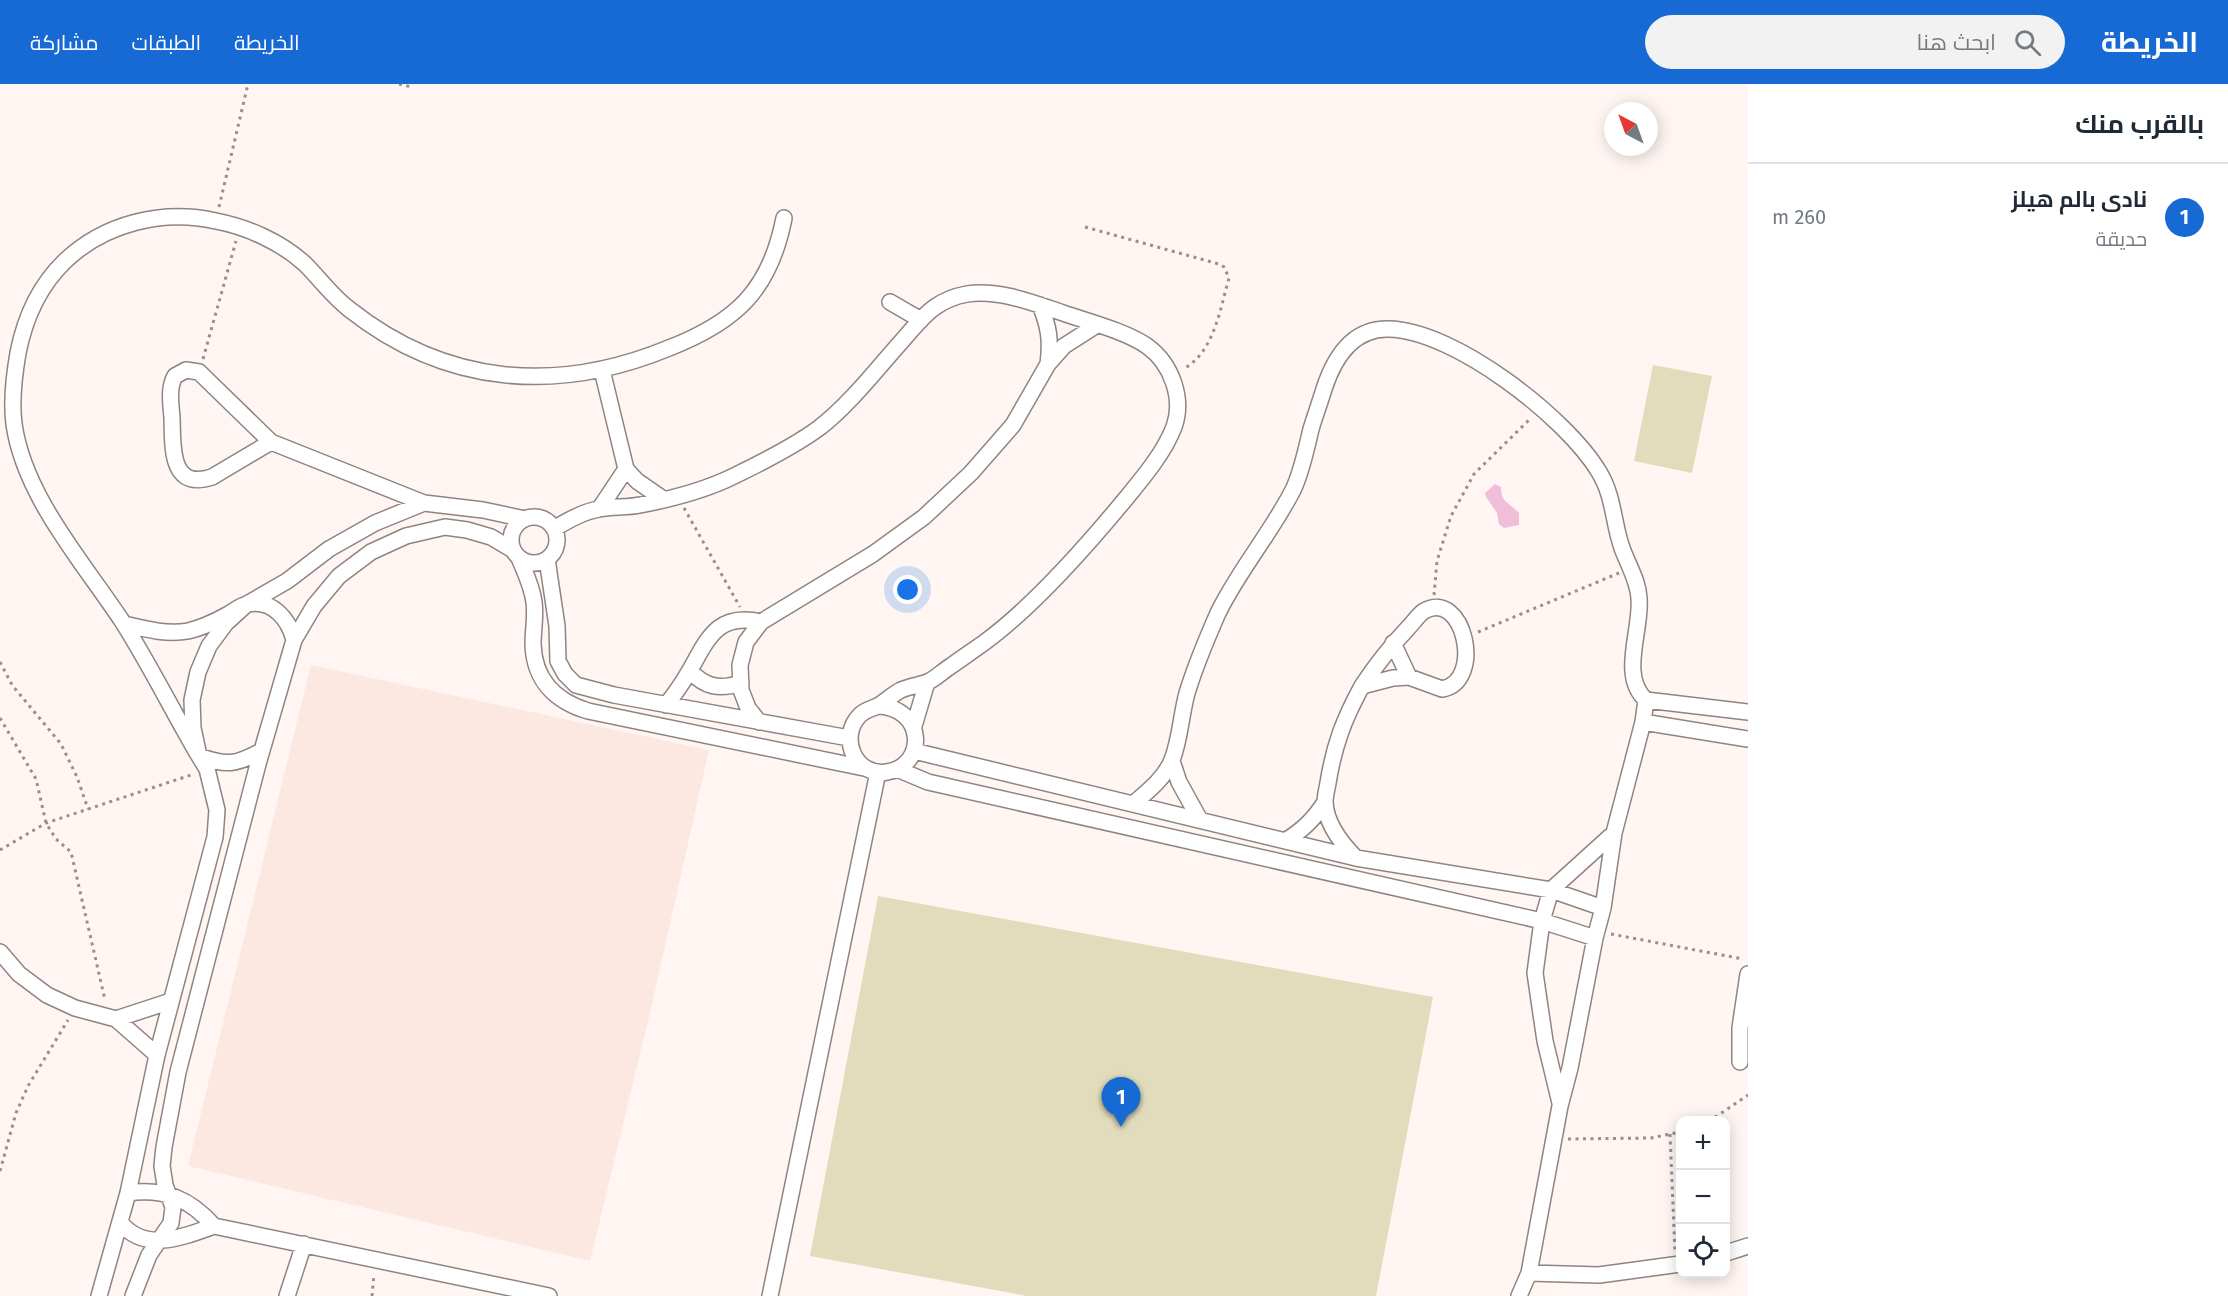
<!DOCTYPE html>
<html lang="ar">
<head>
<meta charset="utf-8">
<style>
	:root { --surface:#fff; --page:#f2f2f3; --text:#1f2937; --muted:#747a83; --line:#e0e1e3; --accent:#1769d3 }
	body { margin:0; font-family:"Fira Sans",Cairo,sans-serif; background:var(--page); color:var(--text); direction:rtl }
	.controls { position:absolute; right:18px; bottom:18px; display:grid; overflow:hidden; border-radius:12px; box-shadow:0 3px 15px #0003 }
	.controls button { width:54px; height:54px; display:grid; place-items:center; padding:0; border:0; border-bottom:2px solid var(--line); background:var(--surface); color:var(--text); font:30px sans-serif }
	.compass { position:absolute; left:1604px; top:18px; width:54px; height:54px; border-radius:50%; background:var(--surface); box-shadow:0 3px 15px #0003; rotate:319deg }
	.you { position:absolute; left:908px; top:506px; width:21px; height:21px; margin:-15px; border:4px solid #fff; border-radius:50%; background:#1a73e8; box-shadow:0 0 0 9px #1a73e833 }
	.badge { display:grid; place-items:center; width:39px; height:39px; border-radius:50%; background:var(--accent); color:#fff; font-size:20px; font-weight:700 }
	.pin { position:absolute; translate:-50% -50px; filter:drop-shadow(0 2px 3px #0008) }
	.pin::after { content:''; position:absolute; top:32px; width:21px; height:18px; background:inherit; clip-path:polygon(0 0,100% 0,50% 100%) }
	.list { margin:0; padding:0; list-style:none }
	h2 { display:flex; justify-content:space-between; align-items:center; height:78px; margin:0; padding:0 24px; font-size:26px }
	h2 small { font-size:20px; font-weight:400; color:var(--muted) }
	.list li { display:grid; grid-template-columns:39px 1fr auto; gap:18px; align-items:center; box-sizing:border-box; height:108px; padding:0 24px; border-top:2px solid var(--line) }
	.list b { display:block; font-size:22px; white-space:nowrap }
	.list p { margin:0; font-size:20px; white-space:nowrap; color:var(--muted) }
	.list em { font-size:20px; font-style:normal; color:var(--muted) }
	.icon { flex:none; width:33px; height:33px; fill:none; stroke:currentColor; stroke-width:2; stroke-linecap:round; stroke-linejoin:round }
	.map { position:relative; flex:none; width:1748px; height:1212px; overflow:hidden; direction:ltr }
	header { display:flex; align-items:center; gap:36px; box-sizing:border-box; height:84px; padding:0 30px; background:var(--accent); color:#fff }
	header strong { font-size:28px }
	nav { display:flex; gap:33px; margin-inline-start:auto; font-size:21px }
	.search { width:420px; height:54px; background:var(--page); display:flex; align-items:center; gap:15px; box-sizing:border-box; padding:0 21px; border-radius:33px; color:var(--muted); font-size:22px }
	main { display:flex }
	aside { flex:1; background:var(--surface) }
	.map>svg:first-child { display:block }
	.built { fill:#fce8e0 }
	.green { fill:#e1ddbc }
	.water { fill:#f0bed9 }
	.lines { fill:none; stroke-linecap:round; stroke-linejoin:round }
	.street-casing { stroke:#8f8480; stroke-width:18 }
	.path { stroke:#98908e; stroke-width:3; stroke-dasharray:3 4.5; stroke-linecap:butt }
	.street { stroke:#fff; stroke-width:15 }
</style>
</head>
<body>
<header>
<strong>الخريطة</strong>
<div class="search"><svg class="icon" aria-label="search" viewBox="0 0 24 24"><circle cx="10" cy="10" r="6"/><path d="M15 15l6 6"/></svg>ابحث هنا</div>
<nav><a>الخريطة</a><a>الطبقات</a><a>مشاركة</a></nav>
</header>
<main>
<aside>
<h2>بالقرب منك<small></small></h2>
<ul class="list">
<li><span class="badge">1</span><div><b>نادى بالم هيلز</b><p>حديقة</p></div><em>260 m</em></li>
</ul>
</aside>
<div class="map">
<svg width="1748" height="1212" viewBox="0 0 1748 1212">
	<rect width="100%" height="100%" fill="#fff5f2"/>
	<path class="built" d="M 311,581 L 709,666 L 650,929 L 590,1177 L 188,1082 Z"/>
	<path class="green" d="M 1653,281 L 1712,292 L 1692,389 L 1634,377 Z
		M 878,812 L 1433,913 L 1376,1212 L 1027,1212 L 810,1172 Z"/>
	<path class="water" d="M 1495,400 L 1501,403 C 1501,419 1510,419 1519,429 L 1519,441 L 1504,444 L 1499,440 L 1497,429 L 1486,413 L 1485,409 Z"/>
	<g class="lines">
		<defs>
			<path id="street" d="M 890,218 L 921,236
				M 1040,221 C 1049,243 1051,256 1048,280
				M 186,286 L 199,288 L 271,358 L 212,393 C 169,407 173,361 172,334 C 171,320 168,304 175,292 Z
				M 602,286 L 626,385 L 637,397 L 663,415
				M 271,358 L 424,419
				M 600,424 L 626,385
				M511 456a23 23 0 1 1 46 0a23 23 0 1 1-46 0Z
				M 554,445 C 568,436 582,428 599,425 C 612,422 626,424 640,421 C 671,415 706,406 734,392 C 763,378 793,363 819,344 C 849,321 876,286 901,258 C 912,246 922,232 935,223 C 945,216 956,212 967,210 C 998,205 1034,219 1063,229 C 1089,238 1125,247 1147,262 C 1172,280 1184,315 1174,343 C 1163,371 1141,396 1123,418 C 1084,465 1034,522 985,558 C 974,566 962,574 951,582 C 943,587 936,594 928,598 C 920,601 910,602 901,606 C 893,610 886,617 878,622 C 871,625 865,626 860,631 C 838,653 855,693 887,688 C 927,682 926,623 877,622
				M 519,474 C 525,488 532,502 534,518 C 536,532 533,546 533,560 C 534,596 555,617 588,627 L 864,684
				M 547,475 L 557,542 L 558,577 L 565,590 L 576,601 L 614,611 L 849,654
				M 124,540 C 145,545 167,551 188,547 C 201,544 216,537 227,531 C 234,527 241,521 248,520 C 273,515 289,536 294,556
				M 1393,559 L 1409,593
				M 690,587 C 705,603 719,606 741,599
				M 1646,616 L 1748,628
				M 666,621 C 675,610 683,598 690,586 C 708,554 718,528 761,538
				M 759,638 L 748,624 L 741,606 L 740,581 L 746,558 L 761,538 L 873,470 L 924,433 L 971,389 L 1013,341 L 1048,280 L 1064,262 L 1097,241
				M 1643,638 L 1748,655
				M 914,642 L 927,598
				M 261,667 C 236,681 226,682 199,672 C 173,628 150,581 122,537 C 83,478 24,412 14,340 C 11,317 14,292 18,269 C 25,233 39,202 65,177 C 105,139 163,125 216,137 C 247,143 281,158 305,180 C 320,195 332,212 349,225 C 446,302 557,310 669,264 C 736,238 770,206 784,134
				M 914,667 L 1356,774 L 1551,806 L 1603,824
				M 1172,677 L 1179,698 L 1200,736
				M 897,685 L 928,698 L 1542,837 L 1595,854
				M 1133,720 C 1147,708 1165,694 1172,676 C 1180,656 1181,631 1187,609 C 1195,583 1207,554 1218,529 C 1239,486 1271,449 1293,406 C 1302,387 1306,366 1311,345 C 1315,332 1320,318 1324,305 C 1334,274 1352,244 1389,245 C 1454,246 1567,334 1599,388 C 1614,412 1613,439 1622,464 C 1628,481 1638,496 1639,514 C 1642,546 1619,592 1646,616 L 1643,638 L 1614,749 L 1603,824 L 1595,854 L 1570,984 L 1560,1022 L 1529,1189 L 1519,1212
				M 1285,757 C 1303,746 1314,735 1325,718
				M 1356,774 C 1341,759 1326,740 1325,718 C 1325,712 1327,705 1328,699 C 1334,661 1344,635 1362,602 L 1393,594 L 1409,593 L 1442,605 C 1485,598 1464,504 1424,527 C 1418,531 1413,539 1408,544 C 1391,562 1376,581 1362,602
				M 0,868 L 19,890 L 47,911 L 75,924 L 116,935 L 157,971
				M 116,935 L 171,917
				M 1740,978 L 1740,944 L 1748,890
				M 1560,1019 L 1545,957 L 1535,889 L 1542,837 L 1551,806 L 1614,749
				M 128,1109 C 165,1104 190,1115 214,1142
				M 121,1139 C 145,1169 183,1153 214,1142 L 549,1212
				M 1726,1169 L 1748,1162
				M 1529,1189 L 1599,1191 L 1680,1180
				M 99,1212 L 128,1109 L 157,971 L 215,753 L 217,726 L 207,685 L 199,672 L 193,644 L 192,616 L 198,588 L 209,562 L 226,539 L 247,520 L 287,497 L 329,465 L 375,439 L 424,419 L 483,426 L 525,435
				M 133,1212 L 149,1171 L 171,1139 L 173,1123 L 165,1101 L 162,1082 L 164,1063 L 178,988 L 258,680 L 294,556 L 314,522 L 339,492 L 371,468 L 406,452 L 445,443 L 467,446 L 491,453 L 513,466
				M 287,1212 L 304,1160
				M 770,1212 L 878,688"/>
		</defs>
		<use href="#street" class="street-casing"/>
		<path class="path" d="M 399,0 L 412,3
			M 219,123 L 248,0
			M 1085,143 L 1219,180 L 1224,183 L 1229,194 C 1220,225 1214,269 1183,285
			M 203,275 L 236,157
			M 684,424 L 740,523
			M 1434,511 L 1437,477 L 1451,432 L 1474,390 L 1531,334
			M 1478,548 L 1619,489
			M 0,578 L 12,601 L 61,660 L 77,693 L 88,725
			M 0,634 L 36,695 L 46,739 L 56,755 L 71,768 L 105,916
			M 0,766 L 46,739 L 194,690
			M 1611,850 L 1743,875
			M 1708,1036 L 1717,1032 L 1748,1011
			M 1670,1050 L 1675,1168
			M 1568,1055 L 1651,1054 L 1680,1048
			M 0,1087 L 16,1029 L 28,1002 L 68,936
			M 372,1212 L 374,1190"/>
		<use href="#street" class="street"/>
	</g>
</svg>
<div class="controls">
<button>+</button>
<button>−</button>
<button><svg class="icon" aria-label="locate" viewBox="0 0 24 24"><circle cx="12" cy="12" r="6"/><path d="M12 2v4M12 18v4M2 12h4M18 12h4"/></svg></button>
</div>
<svg class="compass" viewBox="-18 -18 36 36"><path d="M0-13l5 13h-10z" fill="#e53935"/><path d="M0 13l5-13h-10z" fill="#747a83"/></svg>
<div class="you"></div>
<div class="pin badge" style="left:1121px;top:1043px">1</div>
</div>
</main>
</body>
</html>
